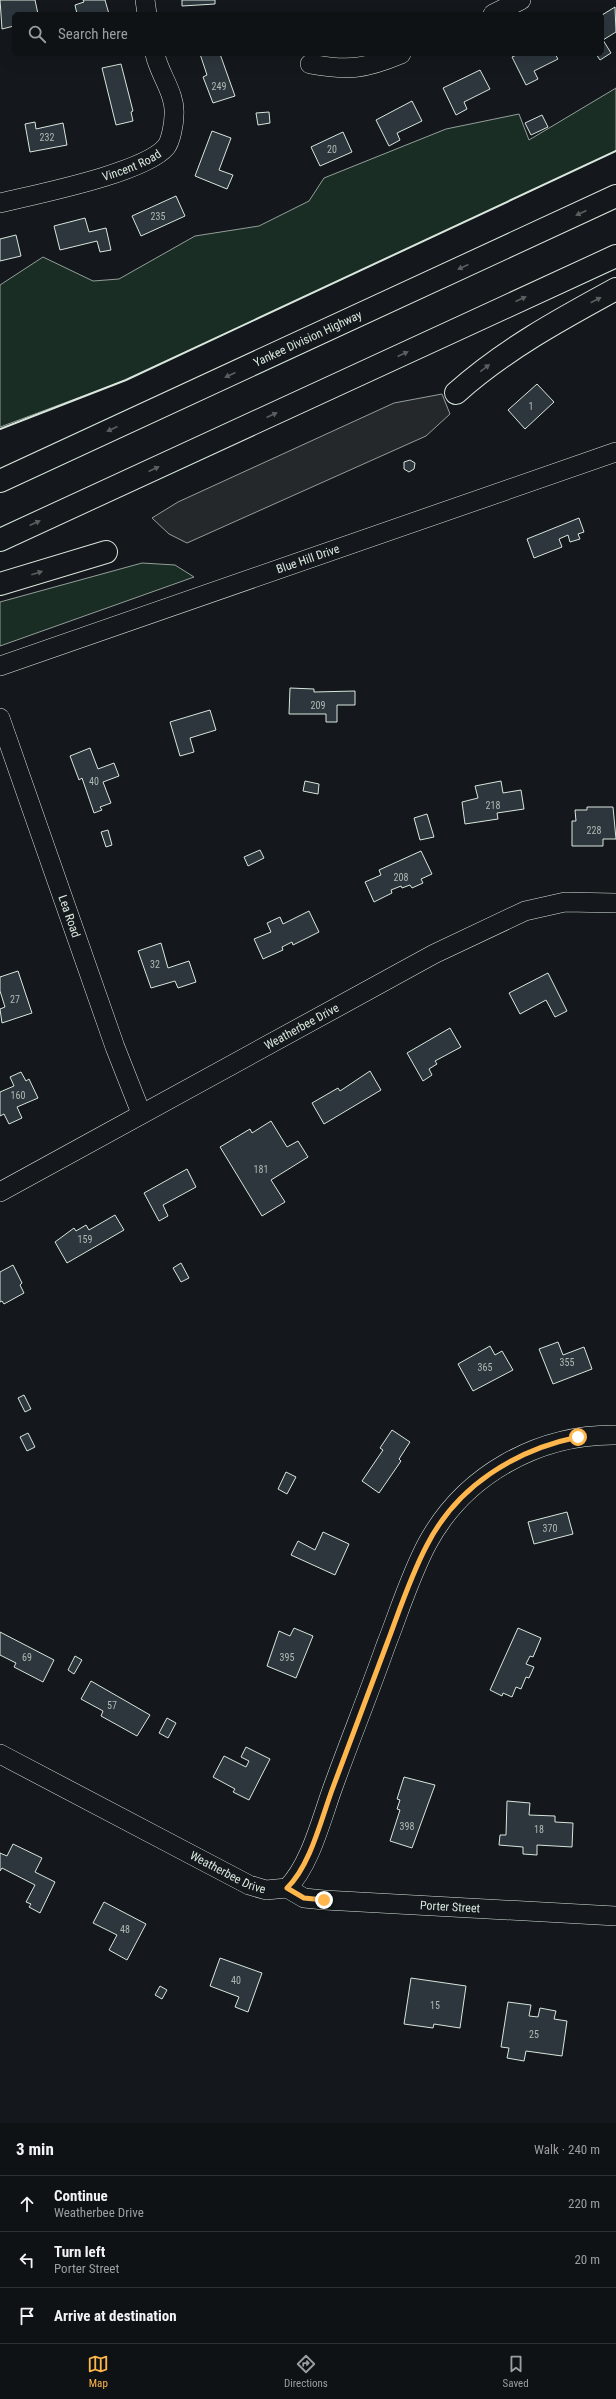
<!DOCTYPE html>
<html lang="en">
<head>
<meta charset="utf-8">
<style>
	:root { --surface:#0f1215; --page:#1d2022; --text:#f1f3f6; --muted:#9b9ea0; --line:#2f3234; --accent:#ffb74d }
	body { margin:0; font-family:"Roboto Condensed",sans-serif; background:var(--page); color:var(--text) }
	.stop { position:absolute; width:12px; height:12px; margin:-9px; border:3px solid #ffb74d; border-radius:50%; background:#fff }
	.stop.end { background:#ffb74d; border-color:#fff; box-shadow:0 1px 4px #0008 }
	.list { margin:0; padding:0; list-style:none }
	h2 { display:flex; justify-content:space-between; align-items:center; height:52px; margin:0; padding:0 16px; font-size:17px }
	h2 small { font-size:13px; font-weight:400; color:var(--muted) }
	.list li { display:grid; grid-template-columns:26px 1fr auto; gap:12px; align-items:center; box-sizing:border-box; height:56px; padding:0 16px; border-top:1px solid var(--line) }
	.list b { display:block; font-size:15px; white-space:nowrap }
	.list p { margin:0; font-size:13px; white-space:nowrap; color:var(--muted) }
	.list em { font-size:13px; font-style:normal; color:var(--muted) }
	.icon { flex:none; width:22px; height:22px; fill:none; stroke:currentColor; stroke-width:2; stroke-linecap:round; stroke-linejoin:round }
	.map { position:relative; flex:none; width:616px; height:2123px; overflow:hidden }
	.search { position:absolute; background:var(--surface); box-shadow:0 4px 16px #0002; left:12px; right:12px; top:12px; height:44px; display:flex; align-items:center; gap:10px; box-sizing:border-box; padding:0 14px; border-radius:6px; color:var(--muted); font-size:15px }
	.sheet { height:220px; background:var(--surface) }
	nav { display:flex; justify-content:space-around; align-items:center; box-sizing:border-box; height:56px; border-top:1px solid var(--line); background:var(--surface); font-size:11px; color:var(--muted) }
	nav a { display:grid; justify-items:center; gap:2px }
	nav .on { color:var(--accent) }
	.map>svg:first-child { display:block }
	.green { fill:#1a2d24; stroke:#939e99 }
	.parking { fill:#24282b; stroke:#939e99 }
	.building { fill:#2c363c; stroke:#d8e6dc }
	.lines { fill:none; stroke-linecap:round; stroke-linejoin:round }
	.minor-casing { stroke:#d8e6dc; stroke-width:20 }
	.highway-casing { stroke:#d8e6dc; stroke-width:24 }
	.minor { stroke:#14181c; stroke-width:19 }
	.highway { stroke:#14181c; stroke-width:22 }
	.wall { stroke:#d8e6dc; stroke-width:2 }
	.oneway { fill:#59605f }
	.route { stroke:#ffb74d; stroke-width:5 }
	.labels { text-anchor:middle; stroke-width:3; stroke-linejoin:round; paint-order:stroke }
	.number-label { font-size:10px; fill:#adbab4 }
	.street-label { font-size:12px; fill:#d8e6dc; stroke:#14181c }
</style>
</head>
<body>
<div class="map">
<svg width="616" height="2123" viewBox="0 0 616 2123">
	<rect width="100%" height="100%" fill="#14181c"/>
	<path class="green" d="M 616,88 L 616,151 L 126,380 L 0,427 L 0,285 L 43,257 L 93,281 L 119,279 L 195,236 L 259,226 L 309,201 L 324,178 L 446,129 L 519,114 L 529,140 Z
		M 142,563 L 175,565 L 194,577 L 0,646 L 0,602 Z"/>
	<path class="parking" d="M 442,394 L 450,414 L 426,436 L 187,543 L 169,534 L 152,518 L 178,502 L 394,403 Z"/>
	<path class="building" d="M 0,0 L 35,0 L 38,14 L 14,14 L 14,26 L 2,29 Z
		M 83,0 L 105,0 L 109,14 L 77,14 L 75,5 L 84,2 Z
		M 182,0 L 215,0 L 215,4 L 182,6 Z
		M 615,7 L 616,32 L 603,40 L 611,53 L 600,60 L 596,54 L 602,54 L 602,15 Z
		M 200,54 L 220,54 L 235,96 L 213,103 L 203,77 L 207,75 Z
		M 519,54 L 555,54 L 558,59 L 534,71 L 538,79 L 526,85 L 512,57 Z
		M 121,64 L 133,111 L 131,112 L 133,121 L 116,125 L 102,68 Z
		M 480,70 L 490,89 L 464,102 L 467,109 L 456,115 L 443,88 Z
		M 412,101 L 422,121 L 397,133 L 400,140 L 389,146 L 376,120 Z
		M 269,112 L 270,123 L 258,125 L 256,113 Z
		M 542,115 L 548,127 L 531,135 L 525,123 Z
		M 35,122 L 36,129 L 63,123 L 67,145 L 30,152 L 25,124 Z
		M 212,131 L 231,138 L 219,170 L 233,175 L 227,189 L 195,176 Z
		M 343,132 L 352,152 L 320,166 L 311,147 Z
		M 176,196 L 185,216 L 141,236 L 132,216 Z
		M 85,218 L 89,232 L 106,228 L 111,250 L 100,252 L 97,241 L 60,250 L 54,226 Z
		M 16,235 L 21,256 L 0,261 L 0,239 Z
		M 537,384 L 554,402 L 525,429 L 508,410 Z
		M 410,460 L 415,463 L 414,469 L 409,472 L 404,469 L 404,462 Z
		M 579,518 L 584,532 L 578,534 L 580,539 L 570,542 L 568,535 L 559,539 L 562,547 L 534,558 L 527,539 Z
		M 290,688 L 314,689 L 314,692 L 355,691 L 355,705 L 337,705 L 337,722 L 326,722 L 326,714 L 289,714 Z
		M 210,710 L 216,730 L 190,738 L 194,752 L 180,756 L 170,722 Z
		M 90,748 L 98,769 L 114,763 L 119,776 L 103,782 L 111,803 L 100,807 L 102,810 L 94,813 L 82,778 L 79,780 L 70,756 Z
		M 305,781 L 319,784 L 318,794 L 303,791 Z
		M 501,781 L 503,793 L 521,790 L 524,809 L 497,813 L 498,819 L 465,824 L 462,802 L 478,798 L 475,786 Z
		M 587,807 L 613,807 L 616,839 L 603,839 L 603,846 L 572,846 L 572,821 L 576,821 L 575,810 L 587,810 Z
		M 427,814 L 434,837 L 420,840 L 414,818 Z
		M 108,830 L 112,845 L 106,847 L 101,832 Z
		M 260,850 L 264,858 L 248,866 L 244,857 Z
		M 421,851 L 432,874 L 421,879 L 423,883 L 412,888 L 410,885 L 402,888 L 401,886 L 391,890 L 392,893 L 374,902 L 365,882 L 381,875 L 379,870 Z
		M 309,911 L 319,932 L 293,945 L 292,942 L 282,947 L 283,950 L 263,959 L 254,939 L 271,932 L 267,923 L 280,917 L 283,924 Z
		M 161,943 L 168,968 L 189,961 L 196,982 L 178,988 L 175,981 L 151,988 L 138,951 Z
		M 18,971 L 32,1013 L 2,1023 L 0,1009 L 5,1007 L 0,991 L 0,977 Z
		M 548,973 L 567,1011 L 555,1017 L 546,1000 L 520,1014 L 509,993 Z
		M 450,1028 L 461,1047 L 435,1061 L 437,1064 L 429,1069 L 432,1075 L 423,1081 L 407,1053 Z
		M 370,1071 L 381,1090 L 324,1124 L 312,1103 L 338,1088 L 340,1091 Z
		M 21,1072 L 26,1081 L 29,1079 L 38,1098 L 17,1107 L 22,1118 L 9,1124 L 4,1114 L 0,1116 L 0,1092 L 14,1086 L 10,1077 Z
		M 271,1121 L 287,1147 L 298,1141 L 308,1157 L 271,1180 L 285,1202 L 262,1216 L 220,1147 L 250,1129 L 252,1133 Z
		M 187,1169 L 196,1187 L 163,1205 L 168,1216 L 159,1221 L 144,1193 Z
		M 115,1215 L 124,1230 L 67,1263 L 55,1242 L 74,1228 L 76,1231 L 86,1225 L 89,1230 Z
		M 181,1263 L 189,1278 L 181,1282 L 173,1268 Z
		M 13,1265 L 22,1283 L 20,1285 L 24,1293 L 4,1304 L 2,1301 L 0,1302 L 0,1272 Z
		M 558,1342 L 563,1355 L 584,1347 L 592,1369 L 553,1384 L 539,1349 Z
		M 490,1346 L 495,1355 L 502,1351 L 513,1370 L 473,1391 L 458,1364 Z
		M 24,1395 L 31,1409 L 25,1412 L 18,1398 Z
		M 392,1430 L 410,1442 L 399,1459 L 401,1461 L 379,1493 L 362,1481 L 383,1450 L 380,1448 Z
		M 28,1433 L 35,1447 L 27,1451 L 20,1437 Z
		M 286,1472 L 296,1477 L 287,1494 L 278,1489 Z
		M 567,1512 L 573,1534 L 534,1544 L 528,1522 Z
		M 323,1532 L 349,1544 L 335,1575 L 291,1555 L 298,1541 L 315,1550 Z
		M 294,1628 L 313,1636 L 296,1678 L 267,1666 L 279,1631 L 290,1636 Z
		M 518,1628 L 541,1638 L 533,1657 L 530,1656 L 526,1664 L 534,1667 L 529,1678 L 526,1677 L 521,1689 L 516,1687 L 512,1697 L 503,1693 L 502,1696 L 490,1690 Z
		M 0,1632 L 54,1660 L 43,1682 L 14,1667 L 16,1663 L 0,1655 Z
		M 75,1656 L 82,1660 L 74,1674 L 68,1670 Z
		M 91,1681 L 150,1715 L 137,1736 L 101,1716 L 103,1711 L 81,1699 Z
		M 167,1718 L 176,1723 L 168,1738 L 159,1733 Z
		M 246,1747 L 270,1759 L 249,1800 L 233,1792 L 235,1789 L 213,1777 L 224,1756 L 246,1767 L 249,1761 L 241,1757 Z
		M 404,1777 L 435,1785 L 412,1848 L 390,1841 L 400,1810 L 397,1809 L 400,1800 L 397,1799 Z
		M 507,1801 L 530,1803 L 529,1815 L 555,1816 L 555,1822 L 573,1823 L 572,1847 L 537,1845 L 537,1855 L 523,1854 L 523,1847 L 499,1845 L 500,1835 L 506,1835 Z
		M 13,1844 L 42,1858 L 35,1872 L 55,1882 L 40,1913 L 29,1907 L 31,1904 L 26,1902 L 35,1885 L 2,1868 L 0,1871 L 0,1853 L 7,1856 Z
		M 104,1902 L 146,1924 L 127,1960 L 109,1950 L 117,1935 L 93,1923 Z
		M 220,1958 L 262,1973 L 248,2012 L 235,2007 L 239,1997 L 210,1986 Z
		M 411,1978 L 466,1986 L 460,2028 L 434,2024 L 433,2028 L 404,2024 Z
		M 160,1986 L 167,1990 L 162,1999 L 155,1995 Z
		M 508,2002 L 531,2005 L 529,2016 L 538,2017 L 540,2008 L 556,2011 L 554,2019 L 567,2021 L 562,2056 L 526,2051 L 524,2061 L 507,2058 L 509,2048 L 501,2047 Z"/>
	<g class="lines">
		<defs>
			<g id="minor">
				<path d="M 145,0 L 147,14"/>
				<path d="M 493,14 L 521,0"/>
				<path d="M 310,64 C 349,71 365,69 401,54"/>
				<path id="s1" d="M 0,203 C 37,194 144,173 166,147 C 171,141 174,123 174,115 C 176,94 159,74 155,54"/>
				<path id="s2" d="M 0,666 L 616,452"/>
				<path id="s3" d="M 0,718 L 115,1047 L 141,1113"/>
				<path id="s4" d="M 0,1192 L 434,954 L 525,911 L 565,902 L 616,903"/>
				<path id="s5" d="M 0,1754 L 249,1885 L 266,1890 L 287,1888 C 310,1866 322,1817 333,1787 C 350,1740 369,1693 386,1645 C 399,1612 410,1576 427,1544 C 464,1475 538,1434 616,1435"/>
				<path id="s6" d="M 287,1888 L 304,1898 L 324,1900 L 616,1916"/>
			</g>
			<g id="highway">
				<path d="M 456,393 C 504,350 559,320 616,289"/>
				<path id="s7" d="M 0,481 L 616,196"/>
				<path d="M 0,540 L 616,256"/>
				<path d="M 0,584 L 106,552"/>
			</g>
		</defs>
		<use href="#minor" class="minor-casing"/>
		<use href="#highway" class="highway-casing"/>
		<use href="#minor" class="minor"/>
		<use href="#highway" class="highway"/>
		<path class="wall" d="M 0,429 L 126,380 L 616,151"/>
	</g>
	<defs><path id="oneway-solid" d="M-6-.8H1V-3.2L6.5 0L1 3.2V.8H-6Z"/></defs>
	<g class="oneway">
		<use href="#oneway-solid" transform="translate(581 213) rotate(155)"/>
		<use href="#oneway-solid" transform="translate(463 267) rotate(155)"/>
		<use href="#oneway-solid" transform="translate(521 299) rotate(-25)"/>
		<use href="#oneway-solid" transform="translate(596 300) rotate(-28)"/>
		<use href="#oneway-solid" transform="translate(403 354) rotate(-25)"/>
		<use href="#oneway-solid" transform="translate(485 368) rotate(-38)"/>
		<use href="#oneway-solid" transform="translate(230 375) rotate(155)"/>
		<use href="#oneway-solid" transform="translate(272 415) rotate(-25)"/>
		<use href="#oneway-solid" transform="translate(112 429) rotate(155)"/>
		<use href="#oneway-solid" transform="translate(154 469) rotate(-25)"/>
		<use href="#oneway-solid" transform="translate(35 523) rotate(-25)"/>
		<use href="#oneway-solid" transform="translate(37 573) rotate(-17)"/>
	</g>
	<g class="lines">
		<path class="route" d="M 324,1900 L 304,1898 L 287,1888 C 310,1866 321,1820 332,1790 C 350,1742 368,1694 386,1646 C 399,1612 410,1577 427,1545 C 457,1486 515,1450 578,1437"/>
	</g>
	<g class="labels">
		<g class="number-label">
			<text x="219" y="90">249</text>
			<text x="47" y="141">232</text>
			<text x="332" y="153">20</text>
			<text x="158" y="220">235</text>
			<text x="531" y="410">1</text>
			<text x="318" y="709">209</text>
			<text x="94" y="785">40</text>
			<text x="493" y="809">218</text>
			<text x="594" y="834">228</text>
			<text x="401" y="881">208</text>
			<text x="155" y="968">32</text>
			<text x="15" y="1003">27</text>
			<text x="18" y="1099">160</text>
			<text x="261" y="1173">181</text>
			<text x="85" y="1243">159</text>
			<text x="567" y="1366">355</text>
			<text x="485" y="1371">365</text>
			<text x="550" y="1532">370</text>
			<text x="27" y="1661">69</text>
			<text x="287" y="1661">395</text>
			<text x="112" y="1709">57</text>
			<text x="407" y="1830">398</text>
			<text x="539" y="1833">18</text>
			<text x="125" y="1933">48</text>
			<text x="236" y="1984">40</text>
			<text x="435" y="2009">15</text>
			<text x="534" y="2038">25</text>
		</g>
		<g class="street-label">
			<text dy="4" stroke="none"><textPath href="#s1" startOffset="137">Vincent Road</textPath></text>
			<text dy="4" stroke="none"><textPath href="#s7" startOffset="339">Yankee Division Highway</textPath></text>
			<text dy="4" stroke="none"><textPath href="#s2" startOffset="326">Blue Hill Drive</textPath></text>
			<text dy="4" stroke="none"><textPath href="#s3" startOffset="210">Lea Road</textPath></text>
			<text dy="4" stroke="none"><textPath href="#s4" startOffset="344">Weatherbee Drive</textPath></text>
			<text dy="4" stroke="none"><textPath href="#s5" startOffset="257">Weatherbee Drive</textPath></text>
			<text dy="4" stroke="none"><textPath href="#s6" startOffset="166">Porter Street</textPath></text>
		</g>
	</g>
</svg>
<div class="stop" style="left:578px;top:1437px"></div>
<div class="stop end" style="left:324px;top:1900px"></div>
<div class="search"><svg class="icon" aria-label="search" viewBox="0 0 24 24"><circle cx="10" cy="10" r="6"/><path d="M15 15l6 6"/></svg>Search here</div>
</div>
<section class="sheet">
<h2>3 min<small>Walk · 240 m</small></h2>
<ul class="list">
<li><svg class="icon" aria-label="ahead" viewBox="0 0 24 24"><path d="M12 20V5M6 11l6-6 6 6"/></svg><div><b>Continue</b><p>Weatherbee Drive</p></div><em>220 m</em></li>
<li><svg class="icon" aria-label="left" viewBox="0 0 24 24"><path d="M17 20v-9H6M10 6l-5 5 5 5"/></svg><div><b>Turn left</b><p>Porter Street</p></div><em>20 m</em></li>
<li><svg class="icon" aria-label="arrive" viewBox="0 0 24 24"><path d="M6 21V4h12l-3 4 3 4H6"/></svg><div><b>Arrive at destination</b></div></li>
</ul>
</section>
<nav>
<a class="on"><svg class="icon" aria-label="map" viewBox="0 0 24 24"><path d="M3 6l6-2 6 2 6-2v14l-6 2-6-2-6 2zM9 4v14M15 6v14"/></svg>Map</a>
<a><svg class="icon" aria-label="directions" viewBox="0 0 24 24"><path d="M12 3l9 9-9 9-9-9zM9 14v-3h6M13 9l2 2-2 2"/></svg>Directions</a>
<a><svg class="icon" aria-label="saved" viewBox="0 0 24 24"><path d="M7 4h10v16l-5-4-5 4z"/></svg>Saved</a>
</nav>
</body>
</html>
